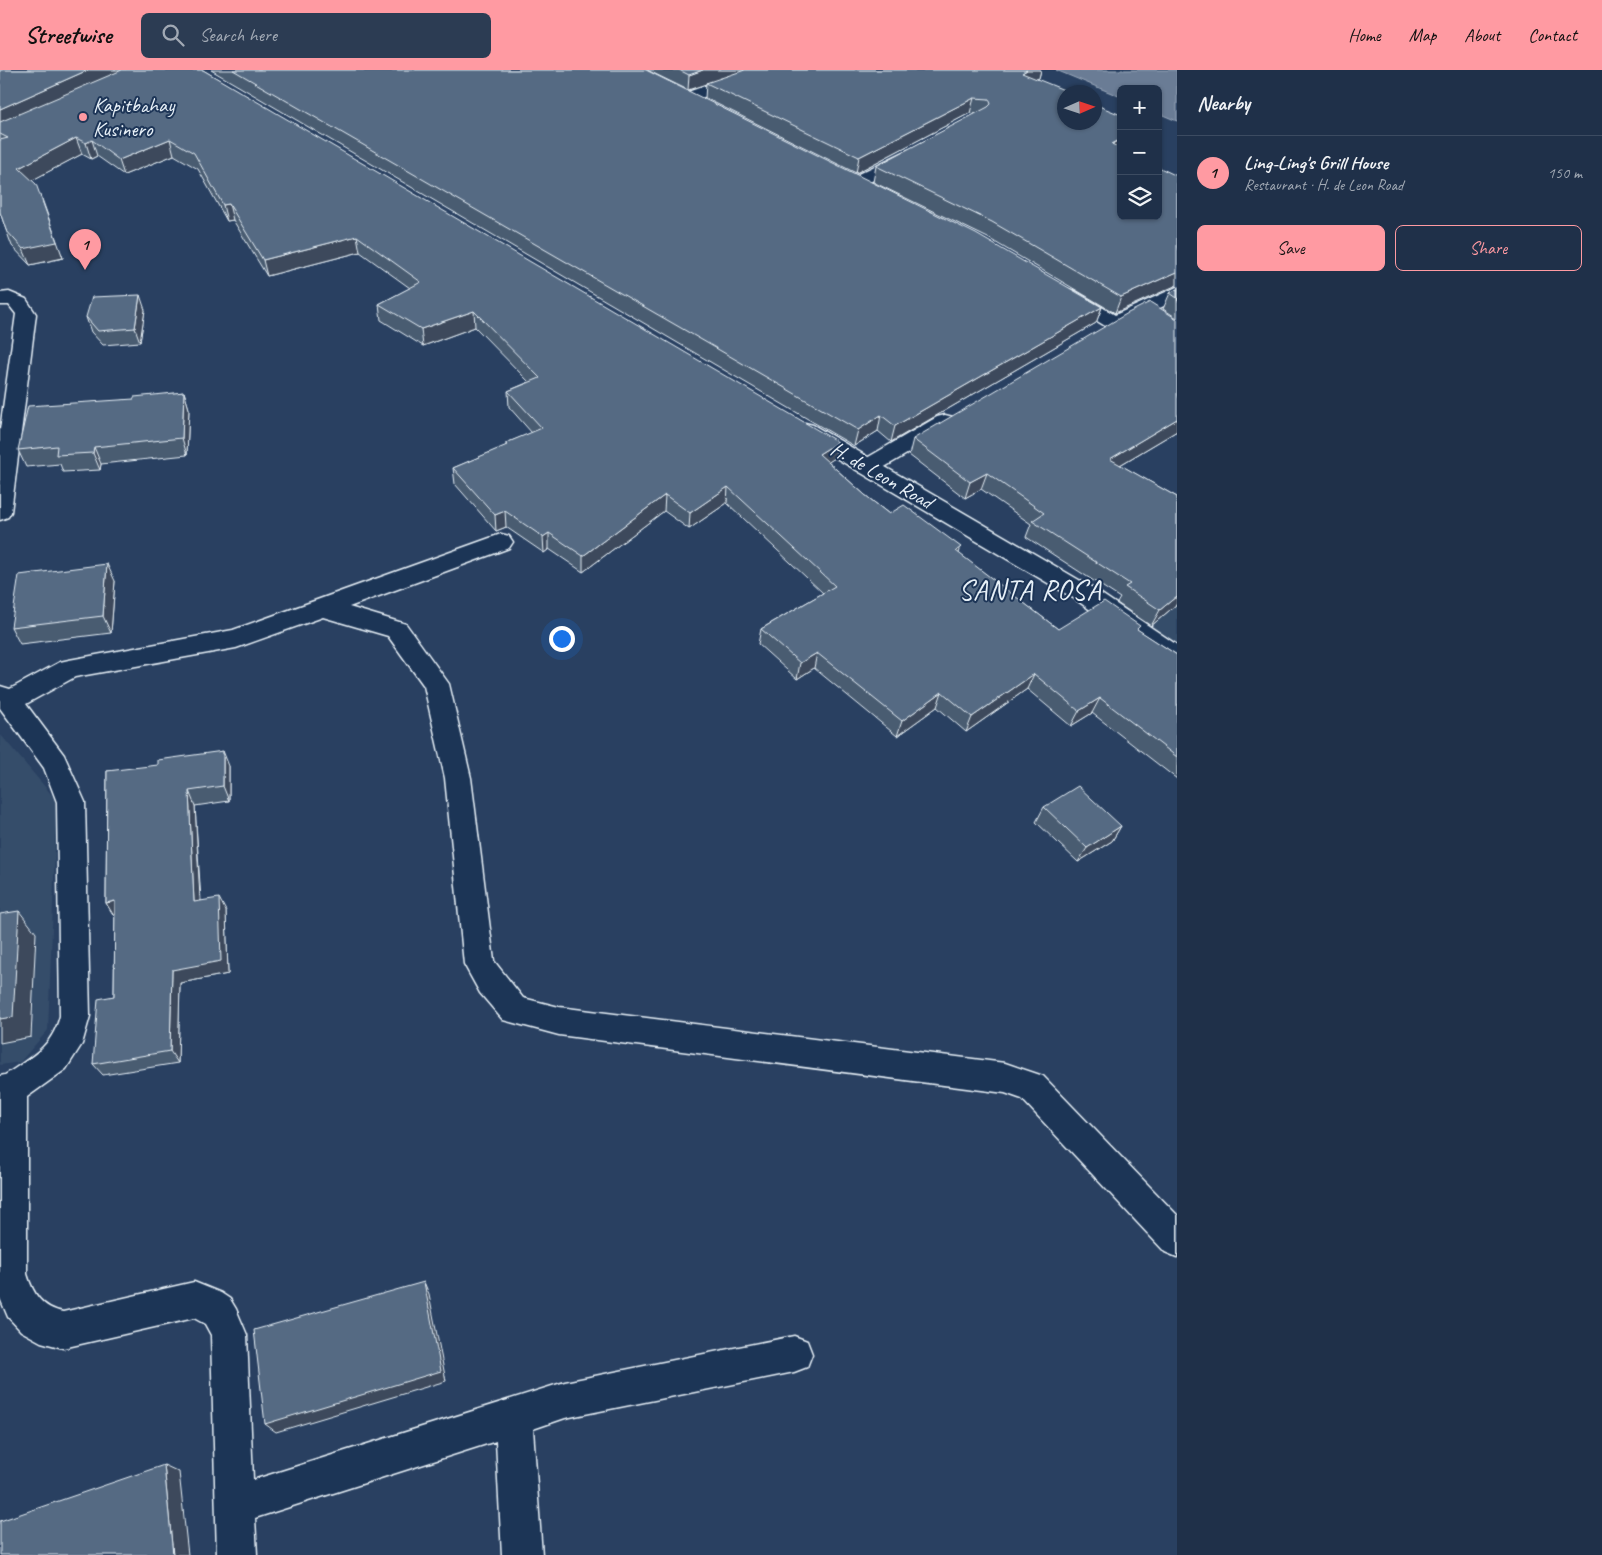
<!DOCTYPE html>
<html lang="en">
<head>
<meta charset="utf-8">
<style>
	:root { --surface:#1f3049; --page:#2c3c53; --text:#f1f3f6; --muted:#a1a9b4; --line:#3c4b61; --accent:#ff9aa2 }
	body { margin:0; font-family:Caveat,sans-serif; background:var(--page); color:var(--text) }
	.controls { position:absolute; right:15px; top:15px; display:grid; overflow:hidden; border-radius:8px; box-shadow:0 1px 4px #0004 }
	.controls button { width:45px; height:45px; display:grid; place-items:center; padding:0; border:0; border-bottom:1px solid var(--line); background:var(--surface); color:var(--text); font:25px sans-serif }
	.compass { position:absolute; left:1057px; top:15px; width:45px; height:45px; border-radius:50%; background:var(--surface); box-shadow:0 1px 4px #0004; rotate:87deg }
	.you { position:absolute; left:561px; top:568px; width:18px; height:18px; margin:-12px; border:4px solid #fff; border-radius:50%; background:#1a73e8; box-shadow:0 0 0 8px #1a73e833 }
	.badge { display:grid; place-items:center; width:32px; height:32px; border-radius:50%; background:var(--accent); color:#111; font-size:16px; font-weight:700 }
	.pin { position:absolute; translate:-50% -41px; filter:drop-shadow(0 1px 2px #0008) }
	.pin::after { content:''; position:absolute; top:26px; width:18px; height:15px; background:inherit; clip-path:polygon(0 0,100% 0,50% 100%) }
	.list { margin:0; padding:0; list-style:none }
	h2 { display:flex; justify-content:space-between; align-items:center; height:65px; margin:0; padding:0 20px; font-size:21px }
	h2 small { font-size:16px; font-weight:400; color:var(--muted) }
	.list li { display:grid; grid-template-columns:32px 1fr auto; gap:15px; align-items:center; box-sizing:border-box; height:75px; padding:0 20px; border-top:1px solid var(--line) }
	.list b { display:block; font-size:19px; white-space:nowrap }
	.list p { margin:0; font-size:16px; white-space:nowrap; color:var(--muted) }
	.list em { font-size:16px; font-style:normal; color:var(--muted) }
	.actions { display:flex; gap:10px; padding:15px 20px }
	.actions a { flex:1; padding:11px 0; border:1px solid var(--accent); border-radius:8px; text-align:center; font-size:18px; color:var(--accent) }
	.actions .main { background:var(--accent); color:#111 }
	.icon { flex:none; width:28px; height:28px; fill:none; stroke:currentColor; stroke-width:2; stroke-linecap:round; stroke-linejoin:round }
	.map { position:relative; flex:none; width:1177px; height:1485px; overflow:hidden }
	header { display:flex; align-items:center; gap:30px; box-sizing:border-box; height:70px; padding:0 25px; background:var(--accent); color:#111 }
	header strong { font-size:24px }
	nav { display:flex; gap:28px; margin-inline-start:auto; font-size:18px }
	.search { width:350px; height:45px; background:var(--page); display:flex; align-items:center; gap:12px; box-sizing:border-box; padding:0 18px; border-radius:8px; color:var(--muted); font-size:19px }
	main { display:flex }
	aside { flex:1; background:var(--surface) }
	.map>svg:first-child { display:block }
	.built { fill:#364d6b }
	.water { fill:#6b7c95; stroke:#9dabbd }
	.lines { fill:none; stroke-linecap:round; stroke-linejoin:round }
	.minor-casing { stroke:#e8f1f8; stroke-width:3 }
	.tertiary-casing { stroke:#e8f1f8; stroke-width:3 }
	.minor { fill:#1d3557; fill-rule:evenodd }
	.tertiary { fill:#1d3557; fill-rule:evenodd }
	.wall { fill:#495b71; stroke:#e8f1f8 }
	.shaded-wall { fill:#3c4a5c; stroke:#e8f1f8 }
	.building { fill:#556a83; stroke:#e8f1f8 }
	.poi-dot { fill:#ff9aa2; stroke:#1d3557; stroke-width:2 }
	.labels { text-anchor:middle; stroke-width:4; stroke-linejoin:round; paint-order:stroke }
	.far-poi-label { font-size:21px; fill:#e8f1f8; stroke:#1d3557; text-anchor:start }
	.far-street-label { font-size:21px; fill:#e8f1f8; stroke:#1d3557 }
	.quarter-label { font-size:28px; letter-spacing:1px; fill:#e8f1f8; stroke:#1d3557 }
</style>
</head>
<body>
<header>
<strong>Streetwise</strong>
<div class="search"><svg class="icon" aria-label="search" viewBox="0 0 24 24"><circle cx="10" cy="10" r="6"/><path d="M15 15l6 6"/></svg>Search here</div>
<nav><a>Home</a><a>Map</a><a>About</a><a>Contact</a></nav>
</header>
<main>
<div class="map">
<svg width="1177" height="1485" viewBox="0 0 1177 1485">
	<rect width="100%" height="100%" fill="#294061"/>
	<filter id="ink" filterUnits="userSpaceOnUse"><feTurbulence type="fractalNoise" baseFrequency=".02" numOctaves="2"/><feDisplacementMap in="SourceGraphic" scale="10" xChannelSelector="R" yChannelSelector="G"/><feConvolveMatrix kernelMatrix="1 2 1 2 8 2 1 2 1" color-interpolation-filters="sRGB"/></filter>
	<g filter="url(#ink)">
		<path class="built" d="M 1177,526 L 1177,576 L 1141,550 Z
			M 0,664 L 57,731 L 48,960 L 20,992 L 0,995 Z"/>
		<path class="water" d="M 1056,0 L 1177,0 L 1177,51 L 1158,43 L 1158,19 L 1121,19 L 1121,27 Z"/>
		<g class="lines">
			<defs>
				<path id="minor" d="M 778,0 L 811,0 L 809,3 L 740,14 L 687,33 L 681,31 L 679,28 L 681,25 C 714,12 744,3 778,0 Z
					M 908,80 L 914,81 L 917,85 L 914,89 L 862,116 L 856,117 L 850,116 L 847,112 L 850,108 Z
					M 1177,217 L 1177,230 L 1114,259 L 1107,257 L 1061,229 L 1058,225 L 1061,221 L 1068,219 L 1075,221 L 1115,245 Z
					M 9,222 L 26,229 L 36,244 L 11,442 L 8,447 L 0,450 L 0,360 L 16,244 L 9,235 L 0,235 L 0,223 Z
					M 945,345 L 953,347 L 956,352 L 953,357 L 876,402 L 868,404 L 860,402 L 857,397 L 860,392 L 937,347 Z
					M 501,464 L 509,466 L 513,472 L 509,478 L 349,537 L 406,554 L 449,614 L 471,708 L 494,891 L 523,928 L 559,937 L 1005,993 L 1043,1006 L 1177,1145 L 1177,1187 L 1165,1182 L 1022,1029 L 1005,1023 L 559,965 L 503,950 L 480,923 L 464,894 L 445,708 L 424,616 L 388,566 L 323,547 L 236,578 L 75,607 L 26,634 L 64,685 L 85,732 L 90,946 L 82,974 L 66,999 L 27,1027 L 27,1204 C 33,1224 42,1238 63,1242 L 194,1212 L 221,1223 L 230,1229 L 236,1239 L 247,1265 L 253,1410 L 565,1312 L 794,1266 L 807,1271 L 812,1284 L 807,1297 L 794,1302 L 565,1348 L 533,1359 L 542,1485 L 502,1485 L 496,1371 L 255,1448 L 257,1485 L 217,1485 L 211,1265 L 205,1254 L 194,1248 L 63,1278 L 41,1272 L 21,1261 L 8,1247 L 0,1228 L 0,1006 L 5,1005 C 30,988 52,978 60,946 L 57,732 L 44,698 L 0,638 L 0,616 L 10,619 L 60,592 L 69,590 L 233,560 Z"/>
				<path id="tertiary" d="M 805,353 L 813,355 L 1091,517 L 1177,575 L 1177,597 L 1168,595 L 1075,529 L 797,365 L 794,360 L 797,355 Z"/>
			</defs>
			<use href="#minor" class="minor-casing"/>
			<use href="#tertiary" class="tertiary-casing"/>
			<use href="#minor" class="minor"/>
			<use href="#tertiary" class="tertiary"/>
		</g>
		<path class="wall" d="M 0,0 L 203,0 L 835,388 L 828,392 L 865,425 L 889,444 L 959,484 L 1058,559 L 1138,560 L 1177,585 L 1177,709 L 1092,643 L 1071,656 L 1027,619 L 966,662 L 937,637 L 897,666 L 814,598 L 797,609 L 758,574 L 761,559 L 823,523 L 727,433 L 689,459 L 664,441 L 583,502 L 549,479 L 544,483 L 506,457 L 496,461 L 455,414 L 453,398 L 506,376 L 506,373 L 532,363 L 509,337 L 508,321 L 529,312 L 475,257 L 423,276 L 381,250 L 379,234 L 410,218 L 360,182 L 267,206 L 233,150 L 227,151 L 198,99 L 174,85 L 124,105 L 97,86 L 91,89 L 82,84 L 32,110 L 63,188 L 30,195 L 12,176 L 6,160 L 0,142 Z
			M 211,0 L 646,0 L 1102,237 L 1096,253 L 891,372 L 878,361 L 854,376 Z
			M 647,0 L 1041,0 L 1039,8 L 1037,9 L 1121,146 L 1177,106 L 1115,243 L 988,168 L 873,112 L 876,96 L 976,44 L 970,43 L 856,103 L 705,28 L 706,14 L 688,20 Z
			M 1177,219 L 1177,248 L 1163,239 L 1170,223 Z
			M 145,240 L 140,272 L 103,275 L 91,262 L 86,247 Z
			M 184,322 L 189,339 L 187,385 L 101,394 L 100,400 L 63,402 L 60,394 L 26,397 L 18,380 L 134,329 Z
			M 1177,361 L 1120,395 L 1177,427 L 1177,534 L 1151,556 L 1117,533 L 1120,528 L 1026,467 L 1031,454 L 981,419 L 965,428 L 909,385 L 913,369 Z
			M 115,511 L 111,563 L 20,574 L 11,557 Z
			M 229,696 L 229,731 L 195,736 L 201,831 L 226,841 L 228,904 L 180,913 L 178,993 L 103,1005 L 93,994 L 114,926 L 115,846 L 106,833 L 107,701 Z
			M 1044,737 L 1121,756 L 1112,771 L 1078,792 L 1036,752 Z"/>
		<path class="shaded-wall" d="M 88,0 L 126,0 L 0,57 L 0,39 Z
			M 703,0 L 771,0 L 706,13 L 706,14 L 688,20 L 689,5 Z
			M 1027,0 L 1041,0 L 1039,8 L 1018,18 L 1022,3 Z
			M 974,28 L 970,43 L 856,103 L 859,87 Z
			M 76,68 L 82,84 L 25,114 L 19,98 Z
			M 170,69 L 174,85 L 124,105 L 119,90 Z
			M 1121,69 L 1121,82 L 1112,74 Z
			M 92,70 L 97,86 L 91,89 L 86,73 Z
			M 42,129 L 63,188 L 30,195 L 23,179 Z
			M 229,134 L 233,150 L 227,151 L 223,135 Z
			M 357,166 L 360,182 L 267,206 L 263,190 Z
			M 1177,202 L 1177,215 L 1115,243 L 1121,227 Z
			M 140,225 L 145,240 L 140,272 L 135,258 Z
			M 1102,237 L 1096,253 L 891,372 L 895,356 Z
			M 474,241 L 475,257 L 423,276 L 421,259 Z
			M 184,322 L 189,339 L 187,385 L 182,368 Z
			M 881,345 L 878,361 L 854,376 L 858,360 Z
			M 1177,349 L 1177,361 L 1103,405 L 1110,389 Z
			M 838,372 L 835,388 L 816,400 L 819,384 Z
			M 94,377 L 101,394 L 100,400 L 93,383 Z
			M 987,403 L 981,419 L 965,428 L 970,412 Z
			M 728,417 L 727,433 L 689,459 L 690,443 Z
			M 665,425 L 664,441 L 583,502 L 583,486 Z
			M 505,441 L 506,457 L 496,461 L 495,445 Z
			M 549,463 L 549,479 L 544,483 L 543,467 Z
			M 961,477 L 956,493 L 956,481 Z
			M 107,494 L 115,511 L 111,563 L 103,546 Z
			M 1177,526 L 1177,534 L 1151,556 L 1160,540 Z
			M 817,583 L 814,598 L 797,609 L 800,593 Z
			M 1034,604 L 1027,619 L 966,662 L 972,647 Z
			M 942,622 L 937,637 L 897,666 L 902,651 Z
			M 1100,628 L 1092,643 L 1071,656 L 1079,641 Z
			M 223,681 L 229,696 L 229,731 L 223,716 Z
			M 189,721 L 195,736 L 201,846 L 194,832 Z
			M 1121,756 L 1112,771 L 1078,792 L 1087,778 Z
			M 219,828 L 226,841 L 228,904 L 180,913 L 178,993 L 170,981 L 172,900 Z
			M 115,831 L 123,845 L 114,846 L 106,833 Z
			M 19,841 L 36,863 L 31,967 L 0,973 L 0,949 Z
			M 424,1212 L 429,1224 L 446,1311 L 276,1362 L 265,1354 Z
			M 164,1395 L 179,1402 L 188,1485 L 173,1485 Z"/>
		<path class="building" d="M 0,0 L 88,0 L 0,39 Z
			M 122,0 L 203,0 L 838,372 L 819,384 L 865,425 L 889,444 L 904,435 L 961,477 L 956,481 L 1058,559 L 1104,531 L 1140,556 L 1137,559 L 1177,585 L 1177,687 L 1100,628 L 1079,641 L 1034,604 L 972,647 L 942,622 L 902,651 L 817,583 L 800,593 L 761,559 L 835,516 L 728,417 L 690,443 L 665,425 L 583,486 L 549,463 L 543,467 L 505,441 L 495,445 L 453,398 L 507,375 L 506,373 L 542,358 L 508,321 L 540,308 L 474,241 L 421,259 L 379,234 L 421,212 L 357,166 L 263,190 L 229,134 L 223,135 L 194,83 L 170,69 L 119,90 L 92,70 L 86,73 L 76,68 L 19,98 L 36,114 L 57,172 L 23,179 L 6,160 L 0,142 L 0,70 L 8,68 L 0,64 L 0,52 Z
			M 233,0 L 646,0 L 976,164 L 1102,237 L 895,356 L 881,345 L 858,360 Z
			M 679,0 L 703,0 L 689,5 Z
			M 745,0 L 1027,0 L 1022,3 L 1069,22 L 1064,22 L 1064,52 L 1094,52 L 1094,34 L 1121,45 L 1121,69 L 1112,74 L 1121,79 L 1121,146 L 1158,146 L 1158,97 L 1177,106 L 1177,202 L 1121,227 L 992,152 L 876,96 L 988,37 L 991,34 L 989,29 L 974,28 L 859,87 L 706,13 Z
			M 1177,219 L 1177,228 L 1170,223 Z
			M 140,225 L 135,258 L 98,261 L 86,247 L 92,227 Z
			M 1150,232 L 1177,249 L 1177,349 L 1110,389 L 1177,427 L 1177,526 L 1160,540 L 1125,517 L 1130,514 L 1032,451 L 1044,443 L 987,403 L 970,412 L 913,369 L 1128,243 Z
			M 184,322 L 182,368 L 94,377 L 93,383 L 56,385 L 57,376 L 18,380 L 28,336 L 134,329 L 134,327 Z
			M 107,494 L 103,546 L 11,557 L 19,505 Z
			M 223,681 L 223,716 L 189,721 L 194,832 L 219,828 L 221,891 L 172,900 L 170,981 L 93,994 L 98,929 L 114,926 L 115,831 L 106,833 L 107,701 L 158,695 L 158,690 Z
			M 1078,716 L 1121,756 L 1087,778 L 1044,737 Z
			M 19,841 L 13,947 L 0,949 L 0,844 Z
			M 424,1212 L 441,1301 L 265,1354 L 254,1260 Z
			M 164,1395 L 173,1485 L 0,1485 L 0,1451 Z"/>
	</g>
	<circle class="poi-dot" cx="83" cy="47" r="5"/>
	<g class="labels">
		<g class="far-poi-label">
			<text x="93" y="42">Kapitbahay<tspan x="93" dy="24">Kusinero</tspan></text>
		</g>
		<g class="far-street-label">
			<text transform="translate(882 405) rotate(30)" y="7">H. de Leon Road</text>
		</g>
		<g class="quarter-label">
			<text x="1030" y="529">SANTA ROSA</text>
		</g>
	</g>
</svg>
<div class="controls">
<button>+</button>
<button>−</button>
<button><svg class="icon" aria-label="layers" viewBox="0 0 24 24"><path d="M12 4l9 5-9 5-9-5zM3 14l9 5 9-5"/></svg></button>
</div>
<svg class="compass" viewBox="-18 -18 36 36"><path d="M0-13l5 13h-10z" fill="#e53935"/><path d="M0 13l5-13h-10z" fill="#a1a9b4"/></svg>
<div class="you"></div>
<div class="pin badge" style="left:85px;top:200px">1</div>
</div>
<aside>
<h2>Nearby<small></small></h2>
<ul class="list">
<li><span class="badge">1</span><div><b>Ling-Ling's Grill House</b><p>Restaurant · H. de Leon Road</p></div><em>150 m</em></li>
</ul>
<div class="actions"><a class="main">Save</a><a>Share</a></div>
</aside>
</main>
</body>
</html>
